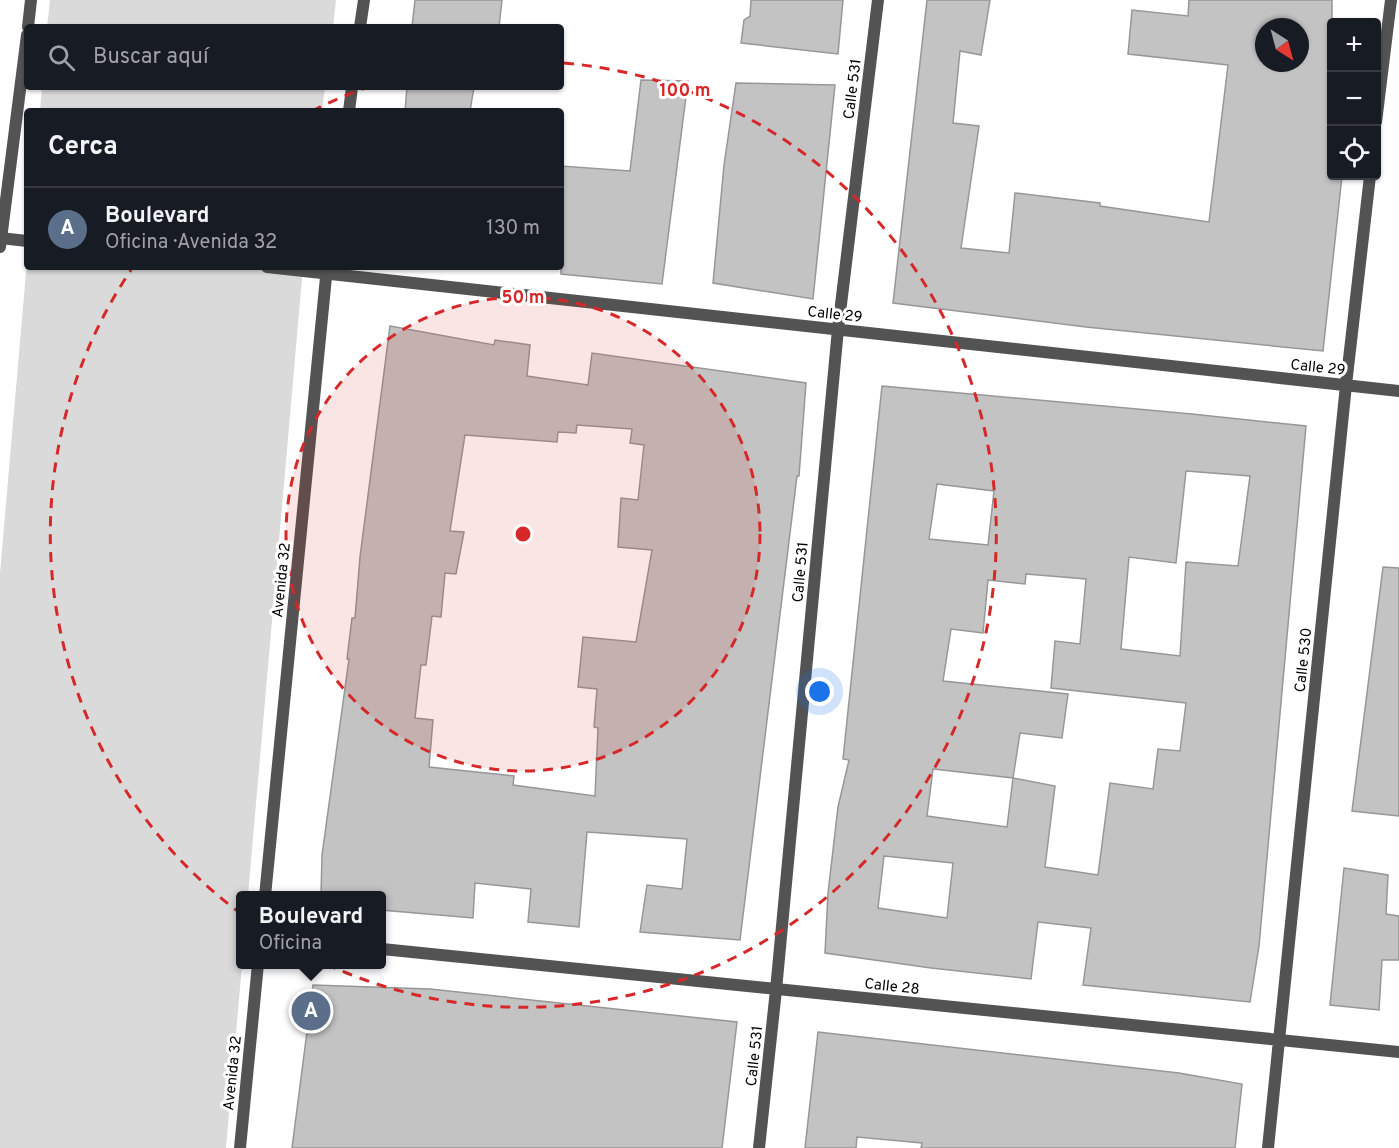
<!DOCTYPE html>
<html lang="es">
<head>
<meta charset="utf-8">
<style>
	:root { --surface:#171b24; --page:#20242c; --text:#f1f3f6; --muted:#9ea1a6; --line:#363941; --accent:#858687 }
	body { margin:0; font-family:Overpass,sans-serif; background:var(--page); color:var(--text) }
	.controls { position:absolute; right:18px; top:18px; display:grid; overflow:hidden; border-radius:6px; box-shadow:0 2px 4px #0004 }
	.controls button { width:54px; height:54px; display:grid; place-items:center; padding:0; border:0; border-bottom:2px solid var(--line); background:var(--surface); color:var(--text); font:30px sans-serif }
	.compass { position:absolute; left:1255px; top:18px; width:54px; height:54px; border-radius:50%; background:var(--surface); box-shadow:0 2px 4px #0004; rotate:144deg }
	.you { position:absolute; left:820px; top:692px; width:21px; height:21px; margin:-15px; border:4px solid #fff; border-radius:50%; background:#1a73e8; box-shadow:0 0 0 9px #1a73e833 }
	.badge { display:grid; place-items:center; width:39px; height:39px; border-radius:50%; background:var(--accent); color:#fff; font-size:20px; font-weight:700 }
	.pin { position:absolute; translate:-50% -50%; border:3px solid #fff; box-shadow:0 2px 6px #0006 }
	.popup { position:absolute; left:236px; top:891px; width:150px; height:78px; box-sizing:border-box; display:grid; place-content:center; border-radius:6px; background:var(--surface); filter:drop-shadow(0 2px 4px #0005); font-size:20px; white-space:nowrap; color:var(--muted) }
	.popup b { font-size:22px; color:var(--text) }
	.popup::after { content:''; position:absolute; left:50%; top:100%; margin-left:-12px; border:12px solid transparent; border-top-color:var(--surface) }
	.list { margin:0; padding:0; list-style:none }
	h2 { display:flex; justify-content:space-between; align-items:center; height:78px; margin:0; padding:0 24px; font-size:26px }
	h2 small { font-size:20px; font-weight:400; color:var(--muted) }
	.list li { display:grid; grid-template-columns:39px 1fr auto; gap:18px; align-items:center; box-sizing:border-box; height:84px; padding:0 24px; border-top:2px solid var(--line) }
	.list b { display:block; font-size:22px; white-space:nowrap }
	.list p { margin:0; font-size:20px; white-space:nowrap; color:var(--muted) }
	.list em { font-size:20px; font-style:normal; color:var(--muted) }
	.icon { flex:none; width:33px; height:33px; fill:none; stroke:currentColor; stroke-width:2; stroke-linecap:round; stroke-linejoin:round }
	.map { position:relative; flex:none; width:1399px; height:1148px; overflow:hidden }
	.search { position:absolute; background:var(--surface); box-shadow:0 2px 4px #0004; left:24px; top:24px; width:540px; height:66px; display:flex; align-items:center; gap:15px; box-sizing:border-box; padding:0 21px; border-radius:6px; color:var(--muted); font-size:22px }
	.panel { position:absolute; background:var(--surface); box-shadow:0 2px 4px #0004; left:24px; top:108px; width:540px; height:162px; border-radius:6px }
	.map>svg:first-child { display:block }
	.green { fill:#dadada }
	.building { fill:#c3c3c3; stroke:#979797; stroke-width:1.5; fill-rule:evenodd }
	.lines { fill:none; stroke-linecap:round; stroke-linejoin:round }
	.minor { stroke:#535353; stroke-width:12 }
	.tertiary { stroke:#535353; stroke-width:12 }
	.ring { fill:none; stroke:#d62828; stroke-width:3; stroke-dasharray:10 8 }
	.labels { text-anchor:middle; stroke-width:6; stroke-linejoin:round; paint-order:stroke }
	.street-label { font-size:15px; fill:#000; stroke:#fff }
	.centre { fill:#d62828; stroke:#fff; stroke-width:3 }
	.ring-label { font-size:18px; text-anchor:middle; font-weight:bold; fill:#d62828; stroke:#fff; stroke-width:6; stroke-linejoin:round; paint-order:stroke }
</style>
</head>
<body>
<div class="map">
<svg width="1399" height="1148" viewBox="0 0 1399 1148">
	<rect width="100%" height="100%" fill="#fff"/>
	<path class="green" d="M 50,0 L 336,0 L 333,27 L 47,27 Z
		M 42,87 L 325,87 L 322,111 L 40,111 Z
		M 27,261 L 27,267 L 303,267 L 248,895 L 240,896 L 240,964 L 242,965 L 226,1148 L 0,1148 L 0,573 Z"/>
	<path class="building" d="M 415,0 L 502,0 L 499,27 L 412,27 Z
		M 751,0 L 843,0 L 838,54 L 741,43 L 744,20 L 750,16 Z
		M 927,0 L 990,0 L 981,55 L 960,51 L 953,123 L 979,126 L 961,248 L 1009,253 L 1015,193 L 1100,203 L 1100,206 L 1209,222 L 1228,65 L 1128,54 L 1132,10 L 1188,16 L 1189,0 L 1332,0 L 1332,176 L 1342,176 L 1323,351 L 1086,327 L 893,303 ZM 1264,27 L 1300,27 L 1300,63 L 1264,63 Z
		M 641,80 L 688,81 L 662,284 L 561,274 L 561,166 L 630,171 Z
		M 736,83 L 835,85 L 813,299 L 713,283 L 724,165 Z
		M 407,87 L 474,87 L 470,111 L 405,111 Z
		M 390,326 L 494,345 L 495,340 L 530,345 L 527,376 L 588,385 L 592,353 L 806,383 L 799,476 L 797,476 L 740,940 L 640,932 L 647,885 L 682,889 L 687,839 L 587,832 L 579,927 L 528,922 L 531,889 L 475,883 L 473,918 L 381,910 L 381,896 L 321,896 L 322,855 L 349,659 L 347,659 L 352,618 L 355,618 L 360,557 ZM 577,425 L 632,429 L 630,443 L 644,445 L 638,500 L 621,498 L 618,547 L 652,550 L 636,642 L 583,637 L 578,687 L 597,689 L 594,727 L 598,728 L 595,796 L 513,785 L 514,776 L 429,767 L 433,720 L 415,718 L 421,665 L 426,665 L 432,616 L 441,617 L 445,573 L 456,574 L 464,532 L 450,531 L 465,435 L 557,442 L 558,432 L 576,433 Z
		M 882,386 L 1192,414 L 1306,426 L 1259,946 L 1250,1002 L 1083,985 L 1091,928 L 1038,922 L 1031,979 L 931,968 L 825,953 L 828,893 L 838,807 L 849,760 L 843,759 ZM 1186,471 L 1250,476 L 1238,566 L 1186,562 L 1180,656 L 1121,649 L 1129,557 L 1176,563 ZM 937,484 L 994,491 L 988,545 L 929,539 ZM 1026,574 L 1086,579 L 1080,644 L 1055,641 L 1051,688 L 1186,703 L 1180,751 L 1158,749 L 1153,789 L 1110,783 L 1098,875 L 1045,867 L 1055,786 L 1013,778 L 1020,733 L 1062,738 L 1068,694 L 943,681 L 951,629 L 983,633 L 988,580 L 1025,584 ZM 933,769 L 1013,778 L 1007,827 L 927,816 ZM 884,856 L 953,863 L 947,918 L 878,908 Z
		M 1383,567 L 1399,568 L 1399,816 L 1352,811 Z
		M 1344,868 L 1388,875 L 1386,914 L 1399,916 L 1399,960 L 1382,960 L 1379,1010 L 1330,1005 Z
		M 313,985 L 430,989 L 737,1022 L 722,1148 L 292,1148 Z
		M 818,1032 L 1179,1073 L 1242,1084 L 1235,1148 L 921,1148 L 922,1143 L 857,1137 L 856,1148 L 805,1148 Z"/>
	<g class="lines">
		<path class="minor" d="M 360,27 L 364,0
			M 349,111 L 352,87
			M 1376,122 L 1391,0
			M 0,238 L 27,241
			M 267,267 L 1399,391
			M 265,896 L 327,267
			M 382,949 L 1399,1052
			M 240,1148 L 258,964
			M 759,1148 L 776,990 L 838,329 L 878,0
			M 1268,1148 L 1346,385 L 1370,176"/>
		<path class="tertiary" d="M 28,27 L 31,0
			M 0,247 L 27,35"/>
	</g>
	<circle cx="523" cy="534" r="237" fill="#d62828" fill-opacity=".12"/>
	<g class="ring">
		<circle cx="523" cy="534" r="237"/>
		<path d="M312 111A473 473 0 0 1 365 88M564 63A473 473 0 1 1 131 270"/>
	</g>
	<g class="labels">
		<g class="street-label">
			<text transform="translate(852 89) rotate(-83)" y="5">Calle 531</text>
			<text transform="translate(835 314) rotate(6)" y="5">Calle 29</text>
			<text transform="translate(1318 367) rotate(6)" y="5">Calle 29</text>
			<text transform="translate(800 572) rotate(-85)" y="5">Calle 531</text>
			<text transform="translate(281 580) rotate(-84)" y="5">Avenida 32</text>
			<text transform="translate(1303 660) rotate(-84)" y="5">Calle 530</text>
			<text transform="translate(892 986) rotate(6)" y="5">Calle 28</text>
			<text transform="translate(754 1056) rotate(-84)" y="5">Calle 531</text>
			<text transform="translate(232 1073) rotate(-84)" y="5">Avenida 32</text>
		</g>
	</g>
	<circle cx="523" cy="534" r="9" class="centre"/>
	<g class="ring-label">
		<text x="685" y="96">100 m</text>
		<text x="523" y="303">50 m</text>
	</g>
</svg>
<div class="controls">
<button>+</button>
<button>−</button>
<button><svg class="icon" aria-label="locate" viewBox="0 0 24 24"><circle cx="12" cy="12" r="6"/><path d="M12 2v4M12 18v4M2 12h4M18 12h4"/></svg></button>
</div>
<svg class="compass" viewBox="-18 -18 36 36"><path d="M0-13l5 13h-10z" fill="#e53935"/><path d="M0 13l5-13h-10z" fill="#9ea1a6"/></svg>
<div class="you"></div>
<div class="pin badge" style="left:311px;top:1011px;background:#5c6f8a">A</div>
<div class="popup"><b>Boulevard</b>Oficina</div>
<div class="search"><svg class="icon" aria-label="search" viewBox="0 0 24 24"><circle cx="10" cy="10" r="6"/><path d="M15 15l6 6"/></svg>Buscar aquí</div>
<section class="panel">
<h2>Cerca<small></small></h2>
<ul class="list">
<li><span class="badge" style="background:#5c6f8a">A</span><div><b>Boulevard</b><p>Oficina · Avenida 32</p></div><em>130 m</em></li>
</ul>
</section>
</div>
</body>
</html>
